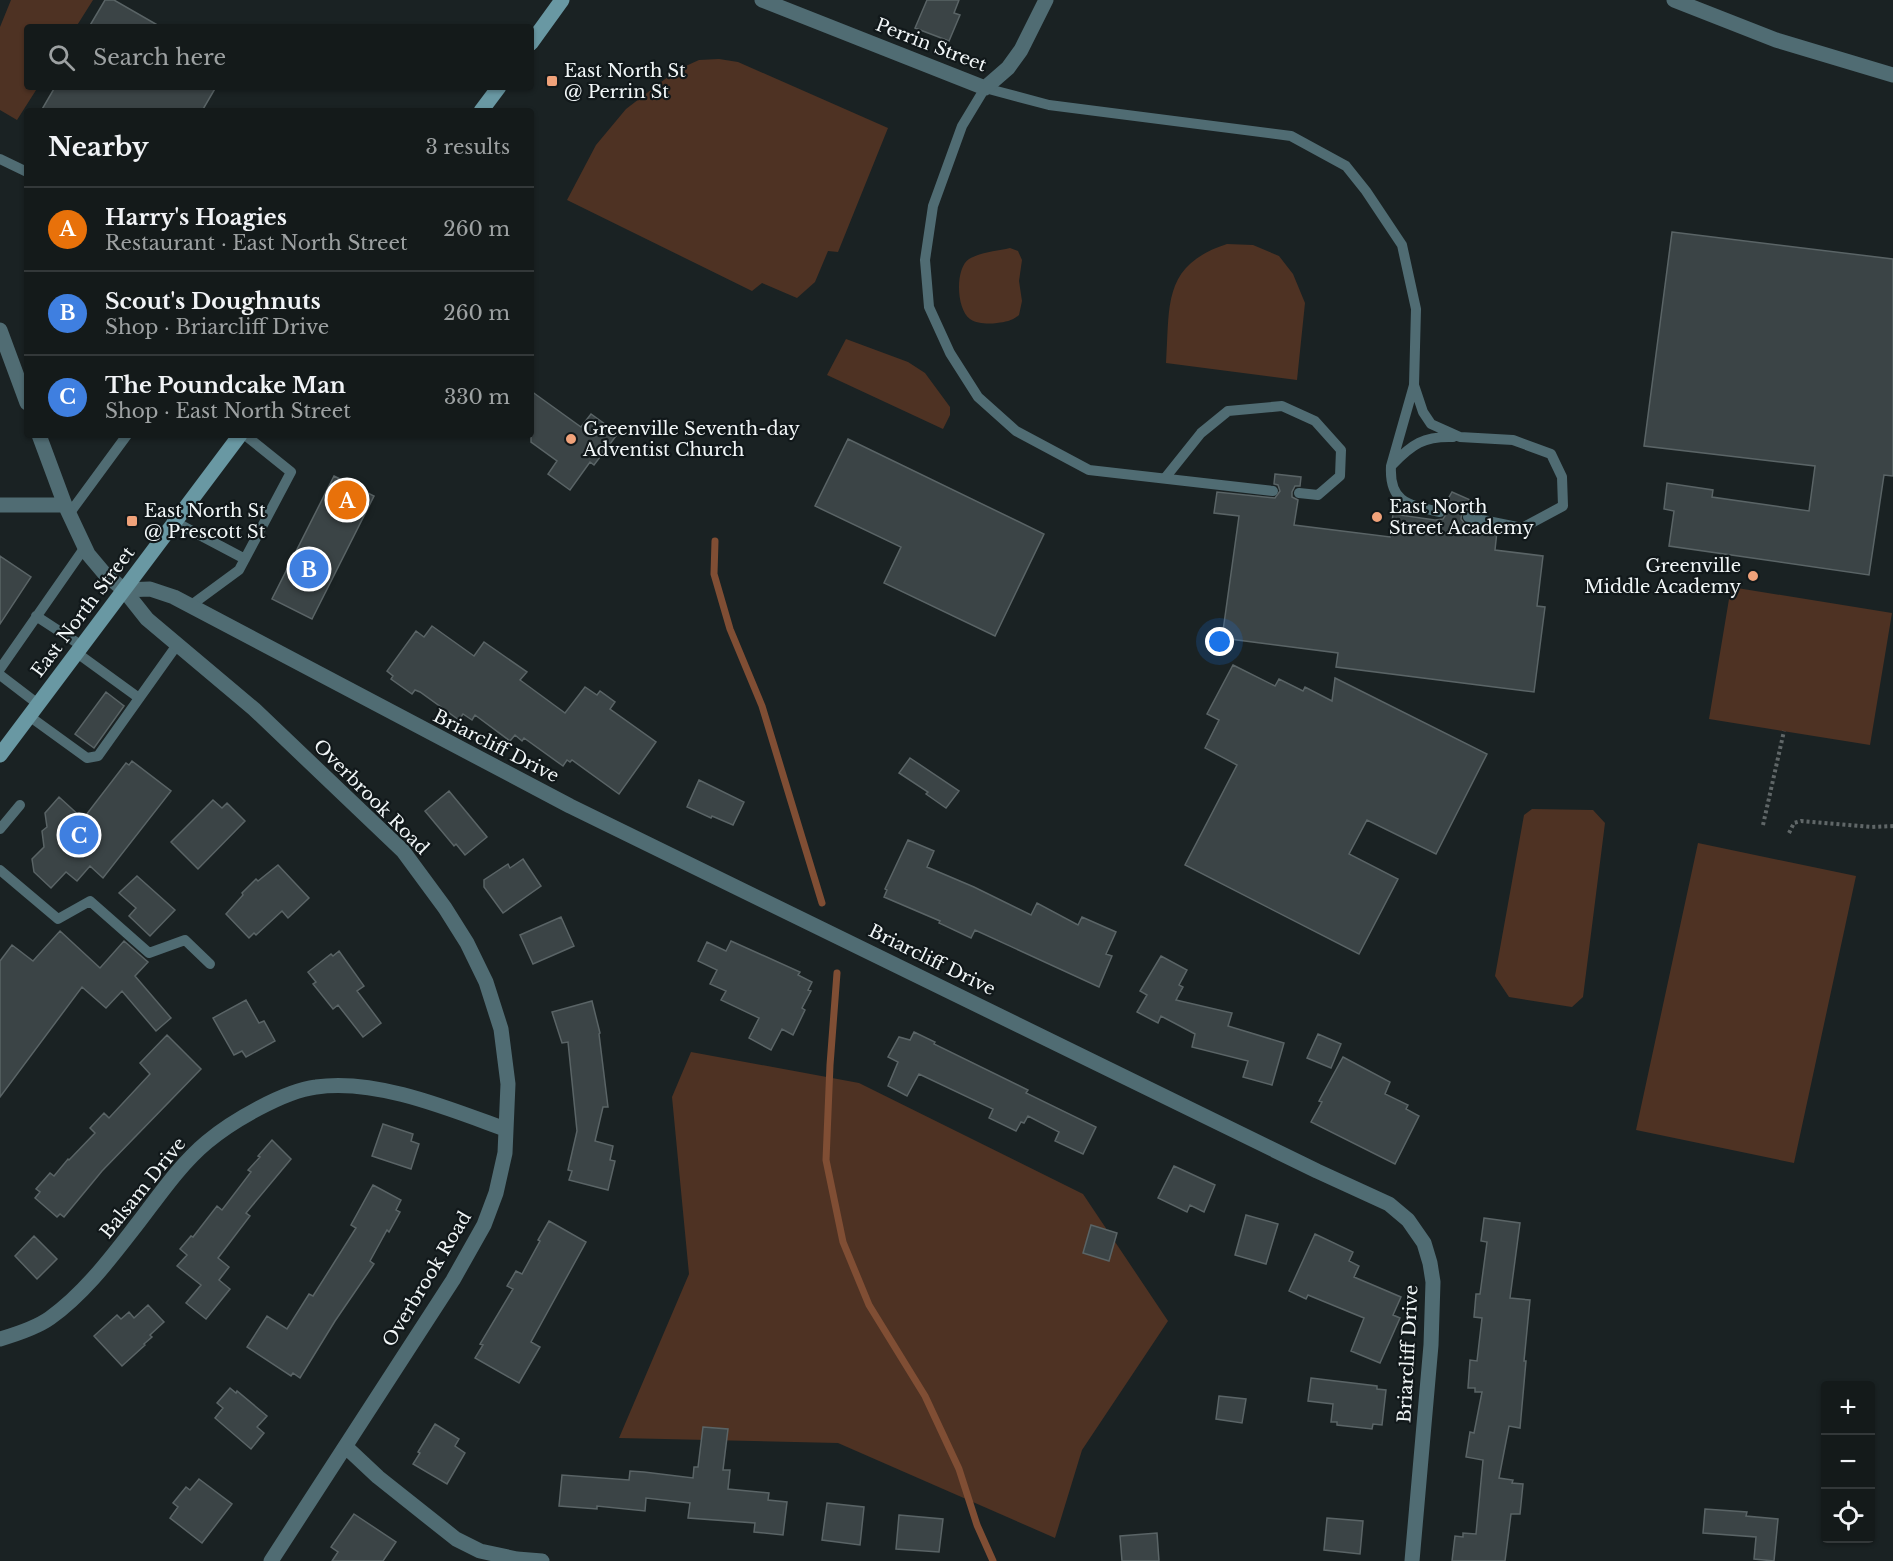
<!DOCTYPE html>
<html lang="en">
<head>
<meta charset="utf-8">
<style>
	:root { --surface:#141a1a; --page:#1d2323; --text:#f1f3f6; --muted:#9da1a2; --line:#333839; --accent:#2563eb }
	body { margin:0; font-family:"Libre Baskerville",serif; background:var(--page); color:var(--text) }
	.controls { position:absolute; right:18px; bottom:18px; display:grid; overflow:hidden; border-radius:6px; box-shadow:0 2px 4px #0004 }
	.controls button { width:54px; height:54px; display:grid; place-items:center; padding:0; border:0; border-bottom:2px solid var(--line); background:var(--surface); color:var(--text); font:30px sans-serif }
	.you { position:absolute; left:1220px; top:642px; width:21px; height:21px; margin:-15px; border:4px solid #fff; border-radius:50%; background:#1a73e8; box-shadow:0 0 0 9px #1a73e833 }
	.badge { display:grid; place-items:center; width:39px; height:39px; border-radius:50%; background:var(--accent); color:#fff; font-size:20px; font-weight:700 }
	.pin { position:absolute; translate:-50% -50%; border:3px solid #fff; box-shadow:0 2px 6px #0006 }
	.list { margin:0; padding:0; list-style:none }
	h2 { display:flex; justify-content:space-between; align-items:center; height:78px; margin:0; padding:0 24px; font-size:26px }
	h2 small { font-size:20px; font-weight:400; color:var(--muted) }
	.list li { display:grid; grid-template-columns:39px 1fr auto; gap:18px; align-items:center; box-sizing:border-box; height:84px; padding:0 24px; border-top:2px solid var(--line) }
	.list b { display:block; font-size:22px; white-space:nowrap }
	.list p { margin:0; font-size:20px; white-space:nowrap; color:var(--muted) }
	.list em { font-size:20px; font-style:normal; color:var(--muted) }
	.icon { flex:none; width:33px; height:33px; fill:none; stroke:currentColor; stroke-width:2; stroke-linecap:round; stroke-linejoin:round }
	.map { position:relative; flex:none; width:1893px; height:1561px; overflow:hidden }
	.search { position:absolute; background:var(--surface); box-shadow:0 2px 4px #0004; left:24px; top:24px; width:510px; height:66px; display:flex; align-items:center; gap:15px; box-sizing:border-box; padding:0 21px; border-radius:6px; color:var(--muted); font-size:22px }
	.panel { position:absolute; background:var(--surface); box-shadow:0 2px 4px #0004; left:24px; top:108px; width:510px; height:330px; border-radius:6px }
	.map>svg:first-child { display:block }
	.green { fill:#4e3223 }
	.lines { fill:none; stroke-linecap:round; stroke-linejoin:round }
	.stream { stroke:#804e34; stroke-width:7 }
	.building { fill:#3b4446; stroke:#5a6466; stroke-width:1.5 }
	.path { stroke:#606768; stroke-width:4; stroke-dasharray:3 3; stroke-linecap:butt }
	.service { stroke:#506c73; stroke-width:10 }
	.minor { stroke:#506c73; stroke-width:15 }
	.secondary { stroke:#6998a3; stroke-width:15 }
	.poi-dot { fill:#f0a27a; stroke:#11181a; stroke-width:2 }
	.labels { text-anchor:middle; stroke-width:4.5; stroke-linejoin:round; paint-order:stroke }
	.street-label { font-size:18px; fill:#f1f6f7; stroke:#11181a }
	.poi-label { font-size:18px; fill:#f1f6f7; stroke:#11181a; text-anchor:start }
</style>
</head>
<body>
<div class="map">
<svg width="1893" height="1561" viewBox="0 0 1893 1561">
	<rect width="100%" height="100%" fill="#1a2223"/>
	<path class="green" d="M 11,0 L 93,0 L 76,27 L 27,27 L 27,87 L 38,87 L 17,120 L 0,110 L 0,27 Z
		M 719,59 L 738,62 L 888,128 L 838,252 L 828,251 L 815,282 L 797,298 L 762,283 L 752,291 L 567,200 L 596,145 L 626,109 L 677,70 L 699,60 Z
		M 1227,244 L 1253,245 L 1279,256 L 1293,274 L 1305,303 L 1297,380 L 1166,363 C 1170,305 1162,265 1227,244 Z
		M 1010,248 L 1018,251 L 1022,260 L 1019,281 L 1022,301 L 1019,315 C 1012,321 1006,322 997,323 C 989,324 977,324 970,319 C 956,309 955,268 969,259 C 981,252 997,251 1010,248 Z
		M 846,339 L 908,362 L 925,373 L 950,407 L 950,415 L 943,429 L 827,375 Z
		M 1731,587 L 1892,613 L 1870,745 L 1709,719 Z
		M 1532,809 L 1593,810 L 1605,823 L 1583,997 L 1572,1007 L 1509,997 L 1495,976 L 1524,815 Z
		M 1698,843 L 1856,876 L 1794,1163 L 1636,1130 Z
		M 691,1052 L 859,1083 L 1083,1194 L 1168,1321 L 1082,1450 L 1055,1538 L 838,1443 L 619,1438 L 689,1274 L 672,1097 Z"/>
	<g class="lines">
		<path class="stream" d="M 715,541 L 714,574 L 730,629 L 762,706 L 822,903
			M 837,973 L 830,1065 L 826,1160 L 843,1242 L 869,1305 L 925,1396 L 959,1469 L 977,1525 L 993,1561"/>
	</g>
	<path class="building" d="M 105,0 L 114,0 L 161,27 L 89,27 Z
		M 927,0 L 959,0 L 954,13 L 960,15 L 949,41 L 915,28 Z
		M 55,87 L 216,87 L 202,111 L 41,111 Z
		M 1672,232 L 1893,259 L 1893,476 L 1884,475 L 1869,575 L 1669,546 L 1674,511 L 1664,509 L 1667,483 L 1713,490 L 1712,497 L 1809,511 L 1815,466 L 1644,446 Z
		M 531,391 L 581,427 L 591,414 L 613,430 L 611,433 L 616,436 L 594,465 L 590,462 L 570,490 L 548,474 L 557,461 L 531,442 Z
		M 848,439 L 1044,534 L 995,636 L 884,583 L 901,547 L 815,506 Z
		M 1275,474 L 1301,477 L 1300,486 L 1295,486 L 1292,492 L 1292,497 L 1298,500 L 1294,525 L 1390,537 L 1393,514 L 1435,520 L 1443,519 L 1447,513 L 1444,506 L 1452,492 L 1475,502 L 1471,510 L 1466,510 L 1462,513 L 1461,519 L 1464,523 L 1497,531 L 1495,550 L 1543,556 L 1537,606 L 1545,607 L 1534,692 L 1336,667 L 1338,653 L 1222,638 L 1239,516 L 1214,513 L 1217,492 L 1275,498 L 1280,491 L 1278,485 L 1274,484 Z
		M 334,476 L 374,496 L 312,619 L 272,599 Z
		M 0,556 L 31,577 L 0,624 Z
		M 432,626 L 474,656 L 484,642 L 527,672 L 520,680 L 565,713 L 585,687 L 597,695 L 600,691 L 615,702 L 610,709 L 656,742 L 619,794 L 572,760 L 570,762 L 567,760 L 563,766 L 524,738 L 522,741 L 515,735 L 510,741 L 475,715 L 472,720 L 463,714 L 459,720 L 420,692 L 415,690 L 412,694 L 391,679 L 393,676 L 387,671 L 416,631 L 424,637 Z
		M 1233,665 L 1275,686 L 1279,679 L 1303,691 L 1305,687 L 1332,701 L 1335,678 L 1487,754 L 1436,854 L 1367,820 L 1349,854 L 1398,879 L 1359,954 L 1185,865 L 1237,765 L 1205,748 L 1219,720 L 1207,714 Z
		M 106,692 L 124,706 L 94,748 L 75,734 Z
		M 910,758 L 959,791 L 946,808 L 926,794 L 928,792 L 899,773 Z
		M 132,761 L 171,791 L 103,878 L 90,866 L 77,881 L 66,872 L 51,888 L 34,872 L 32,859 L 44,847 L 42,831 L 47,827 L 45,813 L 59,797 L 83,819 L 126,763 L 129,765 Z
		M 699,780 L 744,802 L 733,825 L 712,816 L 711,818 L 687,807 Z
		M 449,791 L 487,837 L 465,855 L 456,844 L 454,846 L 425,811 Z
		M 213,800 L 222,808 L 227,803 L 245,821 L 198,869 L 171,842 Z
		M 908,840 L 934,851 L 927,867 L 974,887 L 1031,915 L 1037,903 L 1078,925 L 1082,917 L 1116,932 L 1106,954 L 1112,956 L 1099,987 L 975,930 L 971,938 L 939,923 L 940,921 L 884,897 L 887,890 L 885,889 Z
		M 523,859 L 541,886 L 503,913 L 484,887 L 484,880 L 508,864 L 510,868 Z
		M 278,865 L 309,898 L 288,918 L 282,911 L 256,935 L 254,933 L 249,938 L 226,914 L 243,895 L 242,893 L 256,879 L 258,881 Z
		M 137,876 L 175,910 L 150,936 L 129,916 L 136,908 L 119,893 Z
		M 561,917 L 574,946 L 533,964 L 520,935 Z
		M 60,931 L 100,968 L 124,941 L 148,962 L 135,976 L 171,1018 L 156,1031 L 122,991 L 106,1008 L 82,987 L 0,1097 L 0,961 L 12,945 L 33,961 Z
		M 731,941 L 800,972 L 798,975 L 812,982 L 808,990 L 811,991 L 802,1008 L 805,1010 L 793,1035 L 782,1029 L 771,1050 L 749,1038 L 759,1018 L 721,1000 L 726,991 L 710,984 L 717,970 L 698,961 L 707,942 L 726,951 Z
		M 339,951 L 364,986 L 357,991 L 381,1023 L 363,1037 L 338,1005 L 333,1009 L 313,984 L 316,982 L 308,972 L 331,954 L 333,956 Z
		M 1161,956 L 1187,970 L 1179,985 L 1183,987 L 1176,1000 L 1232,1013 L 1228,1026 L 1284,1043 L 1272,1085 L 1243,1077 L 1248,1061 L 1192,1047 L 1195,1034 L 1161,1016 L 1158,1023 L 1137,1012 L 1147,995 L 1140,991 Z
		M 246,1000 L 259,1023 L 264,1021 L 275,1041 L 246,1057 L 242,1051 L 234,1055 L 213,1018 Z
		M 592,1001 L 600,1033 L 599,1034 L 608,1107 L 603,1107 L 595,1141 L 613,1146 L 610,1160 L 615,1161 L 608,1190 L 569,1180 L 572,1171 L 568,1170 L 577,1131 L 568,1042 L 562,1043 L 552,1012 Z
		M 914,1032 L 935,1042 L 934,1044 L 1028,1090 L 1026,1093 L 1096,1127 L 1083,1154 L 1055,1141 L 1059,1132 L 1028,1116 L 1024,1123 L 1021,1122 L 1016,1131 L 989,1118 L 993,1109 L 919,1074 L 907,1096 L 888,1086 L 898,1062 L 888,1057 L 899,1037 L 910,1040 Z
		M 1318,1034 L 1341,1044 L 1331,1068 L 1307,1058 Z
		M 167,1035 L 201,1069 L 102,1171 L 64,1217 L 60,1214 L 57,1217 L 35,1198 L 40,1192 L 36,1189 L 50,1173 L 54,1176 L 68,1159 L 69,1160 L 95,1133 L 90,1128 L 104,1113 L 109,1118 L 150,1074 L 140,1063 Z
		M 1343,1057 L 1390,1082 L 1385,1094 L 1408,1105 L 1406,1109 L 1419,1116 L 1395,1164 L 1311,1122 L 1322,1102 L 1319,1101 Z
		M 383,1124 L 413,1134 L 411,1141 L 419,1144 L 411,1169 L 372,1156 Z
		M 272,1140 L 291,1159 L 246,1213 L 250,1216 L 218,1258 L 229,1267 L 219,1280 L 230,1289 L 206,1319 L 186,1303 L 201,1285 L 177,1266 L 187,1255 L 180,1249 L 191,1236 L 193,1237 L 217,1206 L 222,1210 L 251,1172 L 248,1170 L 260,1157 L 258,1156 Z
		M 1174,1166 L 1215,1185 L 1204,1212 L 1190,1205 L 1187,1212 L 1158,1198 Z
		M 373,1185 L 401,1200 L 396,1210 L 400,1212 L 389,1232 L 387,1230 L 370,1261 L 374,1264 L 335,1321 L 300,1378 L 293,1373 L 291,1376 L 247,1347 L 267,1316 L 287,1329 L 309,1294 L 313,1296 L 356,1228 L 351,1225 Z
		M 1246,1215 L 1278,1224 L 1266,1264 L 1235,1255 Z
		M 1484,1218 L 1520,1223 L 1510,1298 L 1530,1300 L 1524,1361 L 1526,1361 L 1520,1428 L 1509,1426 L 1499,1478 L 1513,1480 L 1512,1483 L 1523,1484 L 1520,1514 L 1511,1514 L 1505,1561 L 1452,1561 L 1455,1536 L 1463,1537 L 1463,1533 L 1476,1534 L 1483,1460 L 1466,1457 L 1470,1432 L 1474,1433 L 1482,1392 L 1475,1392 L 1475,1388 L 1468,1388 L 1470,1360 L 1477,1361 L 1482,1318 L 1474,1317 L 1476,1294 L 1480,1294 L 1487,1242 L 1481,1241 Z
		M 549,1221 L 586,1242 L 531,1342 L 540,1347 L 519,1383 L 475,1358 L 483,1345 L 480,1344 L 513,1289 L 507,1286 L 516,1271 L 522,1274 L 540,1241 L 538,1240 Z
		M 1091,1225 L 1117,1233 L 1109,1261 L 1083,1253 Z
		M 1315,1234 L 1353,1252 L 1349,1261 L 1359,1266 L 1354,1277 L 1401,1297 L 1393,1315 L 1400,1318 L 1380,1363 L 1351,1351 L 1364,1318 L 1308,1295 L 1306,1299 L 1289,1291 Z
		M 34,1236 L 57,1259 L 37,1279 L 15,1256 Z
		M 148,1305 L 164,1322 L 150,1335 L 152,1337 L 144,1344 L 145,1345 L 122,1366 L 94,1336 L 117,1315 L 121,1319 L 129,1312 L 134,1318 Z
		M 1311,1378 L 1377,1386 L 1377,1389 L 1386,1390 L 1382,1425 L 1373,1424 L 1372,1429 L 1337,1425 L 1337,1422 L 1331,1422 L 1333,1404 L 1308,1401 Z
		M 230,1388 L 236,1393 L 237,1391 L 267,1416 L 257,1427 L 264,1433 L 251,1449 L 215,1418 L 223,1408 L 217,1403 Z
		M 1219,1396 L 1246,1399 L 1242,1423 L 1216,1419 Z
		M 435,1424 L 459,1439 L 455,1446 L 465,1453 L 447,1484 L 413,1464 L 420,1453 L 418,1452 Z
		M 703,1427 L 728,1429 L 723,1470 L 730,1470 L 728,1489 L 769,1493 L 768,1500 L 787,1502 L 783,1535 L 754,1532 L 755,1523 L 688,1518 L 690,1503 L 646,1498 L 645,1511 L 597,1506 L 597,1509 L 559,1506 L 562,1475 L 629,1480 L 630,1471 L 644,1472 L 693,1478 L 694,1467 L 698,1467 Z
		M 199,1479 L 232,1504 L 202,1543 L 170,1518 L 178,1507 L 173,1503 L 186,1487 L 190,1490 Z
		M 827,1503 L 864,1507 L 860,1545 L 822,1540 Z
		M 1705,1509 L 1747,1512 L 1746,1516 L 1778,1519 L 1774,1561 L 1754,1559 L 1756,1537 L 1703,1533 Z
		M 354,1514 L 396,1542 L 383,1561 L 332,1561 L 338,1552 L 331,1547 Z
		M 899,1515 L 943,1519 L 939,1552 L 896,1549 Z
		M 1327,1518 L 1363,1521 L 1360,1554 L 1324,1550 Z
		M 1157,1533 L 1159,1561 L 1122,1561 L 1120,1536 Z"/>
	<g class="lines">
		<path class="path" d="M 1763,825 L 1784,731
			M 1789,833 L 1794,823 L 1801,821 L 1872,827 L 1893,826"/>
		<path class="service" d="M 0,159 L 27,172
			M 1392,465 C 1412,444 1424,436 1453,437
			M 1165,478 L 1201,433 L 1228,411 L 1282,406 L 1315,421 L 1341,450 L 1340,476 L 1318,495 L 1299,493
			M 1273,491 L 1089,470 L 1016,431 L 978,397 L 950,353 L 929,307 L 925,260 L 933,206 L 962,126 L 985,88 L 1049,105 L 1291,136 L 1346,166 L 1366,191 L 1402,245 L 1416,309 L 1414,385
			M 1440,512 C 1409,505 1389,503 1391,466 L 1414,385 L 1423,412 L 1431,424 L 1460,437 L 1513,440 L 1551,454 L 1562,477 L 1563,506 L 1522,528 L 1468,517
			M 69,514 L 127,435
			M 175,522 L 245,559
			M 190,606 L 239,570 L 291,472 L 245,435
			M 36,616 L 82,646
			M 77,653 L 139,698
			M 0,669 L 85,547
			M 0,675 L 38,704
			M 29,716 L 87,758 L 98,756 L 177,645
			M 0,829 L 20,805
			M 0,870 L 58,919 L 90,901 L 149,953 L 185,940 L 210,964"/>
		<path class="minor" d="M 762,0 L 985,88 L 1008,68 L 1021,50 L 1046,0
			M 1674,0 L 1776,40 L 1893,75
			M 0,330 L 27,403
			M 39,435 L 65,505 L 88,554 L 104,573 L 124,590 L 147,619 L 254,709 L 403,851 L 445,908 L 467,943 L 486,982 L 501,1029 L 508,1084 L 505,1153 L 496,1193 L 484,1225 L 453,1280 L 271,1561
			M 0,505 L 65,505
			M 124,590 L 150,589 L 174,597 L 570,806 L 1317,1171 L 1389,1204 L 1408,1220 L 1424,1243 L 1430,1263 L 1433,1282 L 1431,1345 L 1412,1561
			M 0,1339 C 17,1334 36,1328 50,1318 C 82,1295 107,1263 131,1232 C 155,1202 177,1167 207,1142 C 232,1121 284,1091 316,1087 C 376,1078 450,1109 505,1129
			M 346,1447 L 378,1477 L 456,1539 L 480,1551 L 517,1559 L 542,1561"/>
		<path class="secondary" d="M 531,43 L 562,0
			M 481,111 L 499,87
			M 0,755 L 240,435"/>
	</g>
	<g class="poi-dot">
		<rect x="546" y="75" width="12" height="12" rx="3"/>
		<circle cx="571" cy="439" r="6"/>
		<circle cx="1377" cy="517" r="6"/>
		<rect x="126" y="515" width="12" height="12" rx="3"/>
		<circle cx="1753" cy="576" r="6"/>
	</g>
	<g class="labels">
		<g class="street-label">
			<text transform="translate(931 45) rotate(21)" y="6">Perrin Street</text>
			<text transform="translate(83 612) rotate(-53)" y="6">East North Street</text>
			<text transform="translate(496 746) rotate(27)" y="6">Briarcliff Drive</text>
			<text transform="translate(371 797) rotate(45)" y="6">Overbrook Road</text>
			<text transform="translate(932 960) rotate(26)" y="6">Briarcliff Drive</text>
			<text transform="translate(143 1188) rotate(-51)" y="6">Balsam Drive</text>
			<text transform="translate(427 1279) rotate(-59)" y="6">Overbrook Road</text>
			<text transform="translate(1408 1354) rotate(-87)" y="6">Briarcliff Drive</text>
		</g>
		<g class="poi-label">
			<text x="564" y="77">East North St<tspan x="564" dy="21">@ Perrin St</tspan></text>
			<text x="583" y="435">Greenville Seventh-day<tspan x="583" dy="21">Adventist Church</tspan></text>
			<text x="1389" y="513">East North<tspan x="1389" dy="21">Street Academy</tspan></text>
			<text x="144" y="517">East North St<tspan x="144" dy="21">@ Prescott St</tspan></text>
			<text x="1741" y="572" text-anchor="end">Greenville<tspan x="1741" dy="21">Middle Academy</tspan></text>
		</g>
	</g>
</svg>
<div class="controls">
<button>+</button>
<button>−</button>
<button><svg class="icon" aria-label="locate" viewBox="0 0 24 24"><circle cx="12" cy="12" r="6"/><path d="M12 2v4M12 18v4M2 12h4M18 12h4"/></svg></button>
</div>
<div class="you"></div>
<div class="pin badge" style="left:347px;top:500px;background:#e8710a">A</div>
<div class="pin badge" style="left:309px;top:569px;background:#3f7fe0">B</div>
<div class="pin badge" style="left:79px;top:835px;background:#3f7fe0">C</div>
<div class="search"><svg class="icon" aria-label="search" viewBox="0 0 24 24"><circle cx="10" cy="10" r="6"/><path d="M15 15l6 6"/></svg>Search here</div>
<section class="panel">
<h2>Nearby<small>3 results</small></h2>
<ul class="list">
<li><span class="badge" style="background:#e8710a">A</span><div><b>Harry's Hoagies</b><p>Restaurant · East North Street</p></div><em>260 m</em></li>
<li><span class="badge" style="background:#3f7fe0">B</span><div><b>Scout's Doughnuts</b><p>Shop · Briarcliff Drive</p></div><em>260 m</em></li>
<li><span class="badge" style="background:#3f7fe0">C</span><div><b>The Poundcake Man</b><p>Shop · East North Street</p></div><em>330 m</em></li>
</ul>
</section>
</div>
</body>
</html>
